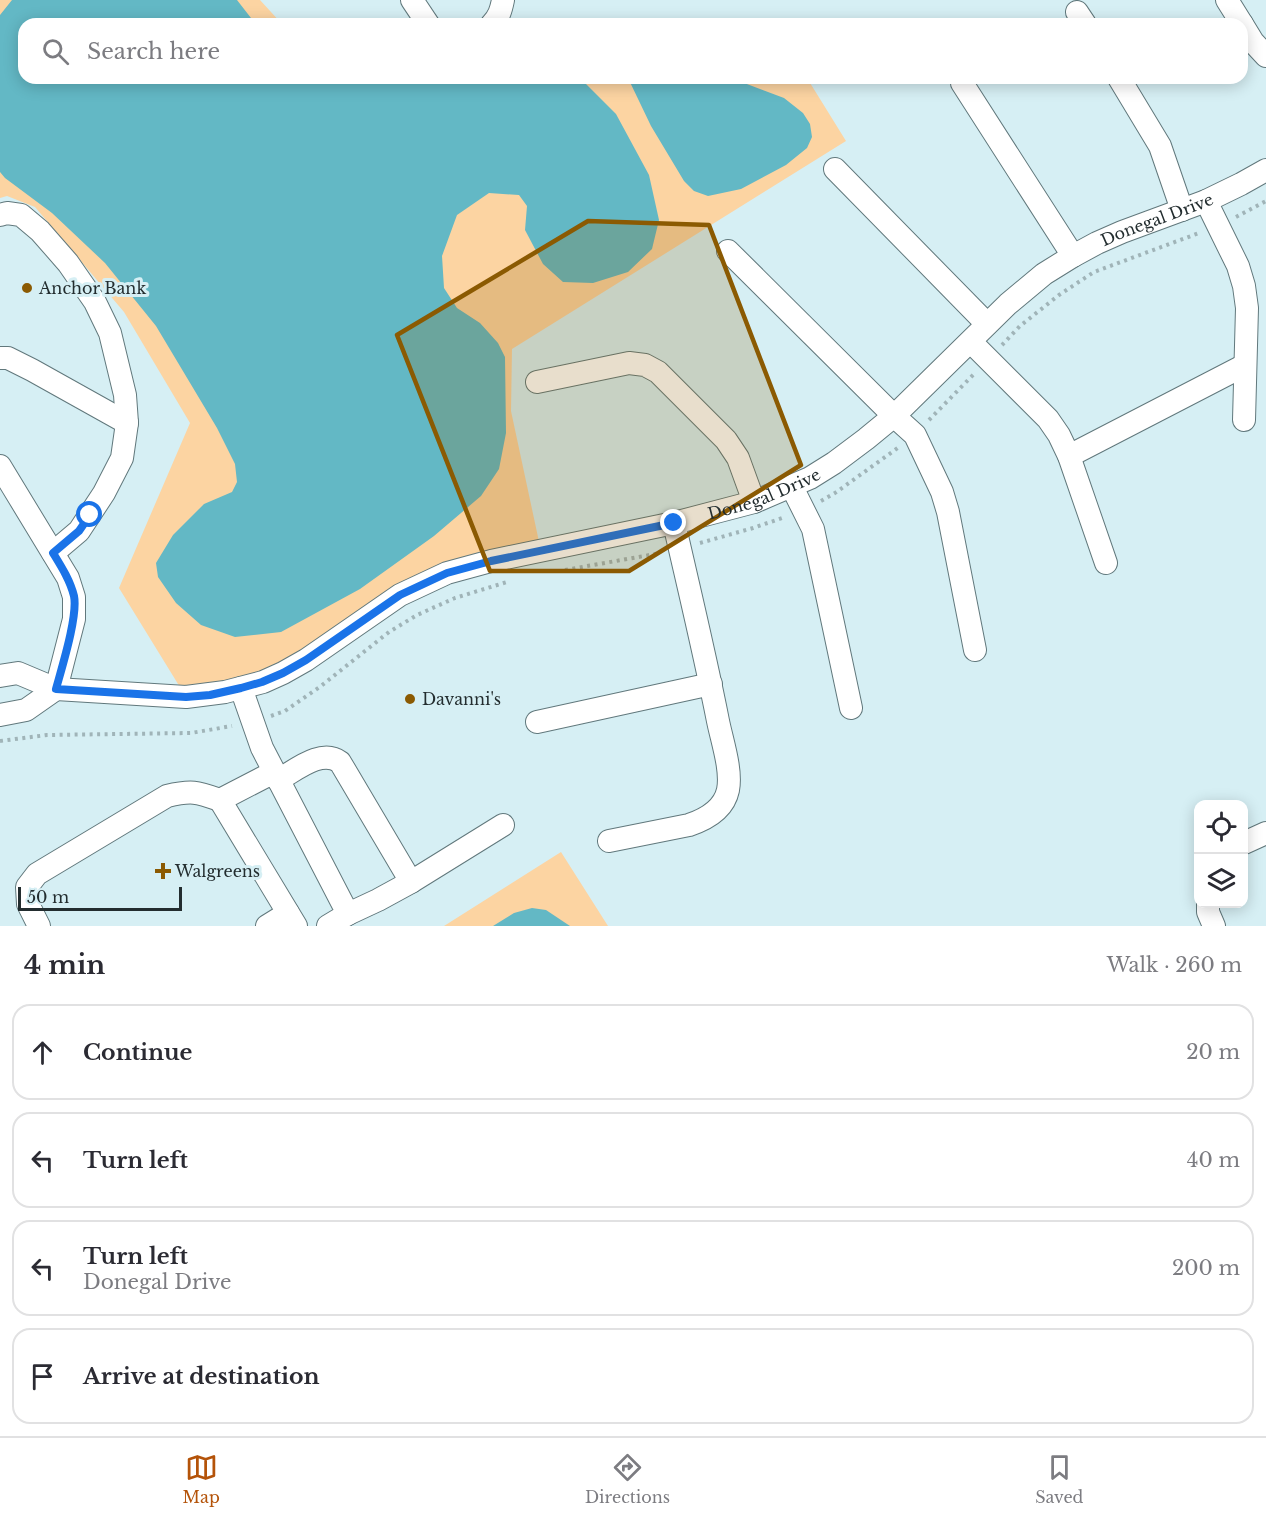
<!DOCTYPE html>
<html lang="en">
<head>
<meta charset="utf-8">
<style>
	:root { --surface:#fff; --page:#f2f2f3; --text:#2b2b33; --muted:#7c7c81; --line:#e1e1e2; --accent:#b45309 }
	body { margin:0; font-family:"Libre Baskerville",serif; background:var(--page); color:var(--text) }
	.controls { position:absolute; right:18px; bottom:18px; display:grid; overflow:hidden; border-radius:12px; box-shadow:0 3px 15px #0003 }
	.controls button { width:54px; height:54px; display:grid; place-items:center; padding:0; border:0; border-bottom:2px solid var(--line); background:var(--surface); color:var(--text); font:30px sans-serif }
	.scale { position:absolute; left:18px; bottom:15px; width:164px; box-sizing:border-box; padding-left:6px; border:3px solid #232d2f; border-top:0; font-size:16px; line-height:21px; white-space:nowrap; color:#232d2f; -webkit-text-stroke:4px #d6eff4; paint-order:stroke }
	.stop { position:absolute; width:18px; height:18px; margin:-14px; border:4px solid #1a73e8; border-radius:50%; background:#fff }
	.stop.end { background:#1a73e8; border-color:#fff; box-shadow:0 2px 6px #0008 }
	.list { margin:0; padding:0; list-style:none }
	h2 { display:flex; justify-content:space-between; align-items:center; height:78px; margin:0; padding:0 24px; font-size:26px }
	h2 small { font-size:20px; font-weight:400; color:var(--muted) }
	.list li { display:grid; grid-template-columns:39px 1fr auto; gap:18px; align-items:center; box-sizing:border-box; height:96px; margin:0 12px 12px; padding:0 12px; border:2px solid var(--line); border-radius:18px }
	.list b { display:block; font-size:22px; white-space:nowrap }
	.list p { margin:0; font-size:20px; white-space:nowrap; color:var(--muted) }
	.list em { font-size:20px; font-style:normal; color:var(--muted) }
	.icon { flex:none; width:33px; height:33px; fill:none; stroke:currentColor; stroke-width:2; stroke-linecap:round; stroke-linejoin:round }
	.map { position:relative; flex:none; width:1266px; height:926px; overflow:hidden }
	.search { position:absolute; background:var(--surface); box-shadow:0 3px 15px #0003; left:18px; right:18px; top:18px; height:66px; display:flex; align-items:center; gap:15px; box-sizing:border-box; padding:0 21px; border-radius:18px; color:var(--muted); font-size:22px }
	.sheet { height:510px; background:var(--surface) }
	nav { display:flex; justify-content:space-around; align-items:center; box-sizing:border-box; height:84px; border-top:2px solid var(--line); background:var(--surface); font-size:16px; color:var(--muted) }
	nav a { display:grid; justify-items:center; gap:3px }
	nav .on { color:var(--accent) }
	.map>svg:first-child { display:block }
	.green { fill:#fcd4a2 }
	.water { fill:#63b8c5 }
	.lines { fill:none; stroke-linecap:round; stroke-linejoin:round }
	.minor-casing { stroke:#61787c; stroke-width:24 }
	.path { stroke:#a0b4b8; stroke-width:4; stroke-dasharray:3 4.5; stroke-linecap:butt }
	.minor { stroke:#fff; stroke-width:22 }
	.route { stroke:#1a73e8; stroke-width:8 }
	.marked { fill:#8b5a02; fill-opacity:0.2; stroke:#8b5a02; stroke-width:4.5; stroke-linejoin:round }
	.poi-dot { fill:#8b5a02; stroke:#d6eff4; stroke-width:2 }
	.labels { text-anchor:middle; stroke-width:6; stroke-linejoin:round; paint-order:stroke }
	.street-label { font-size:16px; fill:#232d2f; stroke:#d6eff4 }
	.poi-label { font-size:16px; fill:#232d2f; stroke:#d6eff4; text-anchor:start }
</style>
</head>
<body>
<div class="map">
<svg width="1266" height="926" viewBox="0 0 1266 926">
	<rect width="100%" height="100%" fill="#d6eff4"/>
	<path class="green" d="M 0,0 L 260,0 L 282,24 L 24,24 L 24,78 L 807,78 L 846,141 L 512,349 L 511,411 L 541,551 L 447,573 L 306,660 L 186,697 L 119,588 L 190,423 L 124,312 L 35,207 L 7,196 L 0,198 Z
		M 561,852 L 608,926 L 444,926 Z"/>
	<path class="water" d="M 12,0 L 237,0 L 251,18 L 258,24 L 24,24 L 24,78 L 330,78 L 336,81 L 362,78 L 577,78 L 584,82 L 616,114 L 649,175 L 659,220 L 652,249 L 628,272 L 593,283 L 563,282 L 543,264 L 525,230 L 527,206 L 519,195 L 489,193 L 457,215 L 442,256 L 444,288 L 457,308 L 480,323 L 498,343 L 505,357 L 506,433 L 499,469 L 481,496 L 434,536 L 360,589 L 281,632 L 235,637 L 201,625 L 176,603 L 158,577 L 156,563 L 173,535 L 204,504 L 232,492 L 237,482 L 235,464 L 217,428 L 156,326 L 105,263 L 52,213 L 5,178 L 0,172 L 0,15 Z
		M 628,78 L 731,78 L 784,98 L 803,113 L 810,124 L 812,137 L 807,148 L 786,165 L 741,189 L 708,196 L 694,191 L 684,181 L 651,126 Z
		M 532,908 L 546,910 L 570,926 L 493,926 L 514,913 Z"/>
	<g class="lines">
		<defs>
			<g id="minor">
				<path d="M 412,0 L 428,24"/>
				<path d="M 1227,0 L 1242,24"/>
				<path d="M 1077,12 L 1085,24"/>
				<path d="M 492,24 C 499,17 501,10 503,0"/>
				<path d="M 1242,24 L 1253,42 L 1266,56"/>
				<path d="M 1119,78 L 1160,146 L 1182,210"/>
				<path d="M 962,83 L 1073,256"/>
				<path d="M 835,169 L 987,324"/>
				<path d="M 1206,201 L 1238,266 L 1244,286 L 1247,308 L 1244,420"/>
				<path d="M 0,215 L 7,213 L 21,215 L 40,231 L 68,263 L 95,302 L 110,333 L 125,395 L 127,423"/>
				<path d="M 728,251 L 894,416 L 915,435 L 942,492 L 948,512 L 975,650"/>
				<path d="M 971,342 L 1048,419 L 1059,435 L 1069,456 L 1106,563"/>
				<path d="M 0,358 L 8,358 L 32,370 L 127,423 L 122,458 L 104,493 L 79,531 L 53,553"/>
				<path d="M 537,382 L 629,363 L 645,365 L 658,372 L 726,440 L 738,458 L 754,502"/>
				<path d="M 1069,456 L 1245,365"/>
				<path d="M 0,466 L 68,578 L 74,597 L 74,619 L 56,689"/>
				<path d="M 792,487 L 813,529 L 851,708"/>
				<path id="s1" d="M 0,676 L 18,673 L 56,689 L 186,697 L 225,692 L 263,682 L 283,673 L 306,660 L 400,595 L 447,573 L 491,561 L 674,523 L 754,502 L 810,478 L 834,463 L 866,439 L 894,416 L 1008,304 L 1044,274 L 1073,256 L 1097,243 L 1122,232 L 1206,201 L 1241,184 L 1266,170"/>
				<path d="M 241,688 L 262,748 L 348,914 L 328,926"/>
				<path d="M 0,715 L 26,710 L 56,689"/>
				<path d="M 537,722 L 711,684"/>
				<path d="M 278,780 C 295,771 321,748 340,762 L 411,882 L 378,900 L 348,914"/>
				<path d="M 220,800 L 296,926"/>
				<path d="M 609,841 L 689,825 C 707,819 724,809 728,790 C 732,770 722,741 718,721 C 705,655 689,589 674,523"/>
				<path d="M 1244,843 L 1266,833"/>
				<path d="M 411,882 L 503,825"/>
				<path d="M 1208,904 L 1208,912 L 1214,926"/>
				<path d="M 39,926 L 28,904 L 27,887 L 37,874 L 167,796 C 192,790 197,792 220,800 L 274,772"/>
				<path d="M 267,926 L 288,913"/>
			</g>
		</defs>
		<use href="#minor" class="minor-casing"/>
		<path class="path" d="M 1236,217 L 1266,201
			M 1002,345 L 1020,326 L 1059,295 L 1094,272 L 1199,233
			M 929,420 L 974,374
			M 821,501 L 835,493 L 899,447
			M 700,543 L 753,528 L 785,517
			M 565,570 L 661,553
			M 271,716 L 285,711 L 321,686 L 389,632 L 417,615 L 455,598 L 507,582
			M 0,741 L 47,735 L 191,733 L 232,726"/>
		<use href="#minor" class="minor"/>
	</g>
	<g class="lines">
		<path class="route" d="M 90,515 L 79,531 L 53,553 C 61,566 70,580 74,596 C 78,616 62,667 56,689 L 186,697 L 210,695 L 241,688 L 262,682 L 283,673 L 306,660 L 400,595 L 447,573 L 491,561 L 674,523"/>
	</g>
	<path class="marked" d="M 588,221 L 709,225 L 801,465 L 629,571 L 490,571 L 397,335 Z"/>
	<g class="poi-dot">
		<circle cx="27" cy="288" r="6"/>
		<circle cx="410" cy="699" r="6"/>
		<path d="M160 862h6v6h6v6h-6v6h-6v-6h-6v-6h6z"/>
	</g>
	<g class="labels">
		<g class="street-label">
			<text dy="6" stroke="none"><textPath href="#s1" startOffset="1296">Donegal Drive</textPath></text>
			<text dy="6" stroke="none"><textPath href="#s1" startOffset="810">Donegal Drive</textPath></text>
		</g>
		<g class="poi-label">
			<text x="39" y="294">Anchor Bank</text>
			<text x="422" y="705">Davanni's</text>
			<text x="175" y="877">Walgreens</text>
		</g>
	</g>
</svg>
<div class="controls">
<button><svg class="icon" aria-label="locate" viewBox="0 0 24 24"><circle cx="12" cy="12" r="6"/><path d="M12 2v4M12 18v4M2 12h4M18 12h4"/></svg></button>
<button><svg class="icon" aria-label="layers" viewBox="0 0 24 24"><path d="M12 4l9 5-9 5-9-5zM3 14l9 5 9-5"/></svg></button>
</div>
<div class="scale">50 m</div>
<div class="stop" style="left:90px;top:515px"></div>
<div class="stop end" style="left:674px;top:523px"></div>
<div class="search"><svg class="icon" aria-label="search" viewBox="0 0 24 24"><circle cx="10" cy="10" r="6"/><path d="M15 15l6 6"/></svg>Search here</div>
</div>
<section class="sheet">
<h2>4 min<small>Walk · 260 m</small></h2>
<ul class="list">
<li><svg class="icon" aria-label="ahead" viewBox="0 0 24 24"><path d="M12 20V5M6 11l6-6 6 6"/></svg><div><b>Continue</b></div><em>20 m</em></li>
<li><svg class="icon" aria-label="left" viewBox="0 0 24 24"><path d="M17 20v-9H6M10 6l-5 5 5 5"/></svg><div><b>Turn left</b></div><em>40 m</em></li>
<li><svg class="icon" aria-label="left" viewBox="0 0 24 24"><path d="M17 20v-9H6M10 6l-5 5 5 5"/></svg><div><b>Turn left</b><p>Donegal Drive</p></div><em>200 m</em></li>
<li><svg class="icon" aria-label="arrive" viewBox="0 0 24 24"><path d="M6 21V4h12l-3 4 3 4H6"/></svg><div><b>Arrive at destination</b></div></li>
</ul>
</section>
<nav>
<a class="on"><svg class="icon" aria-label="map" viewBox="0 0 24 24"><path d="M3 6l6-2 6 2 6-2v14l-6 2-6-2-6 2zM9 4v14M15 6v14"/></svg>Map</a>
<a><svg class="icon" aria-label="directions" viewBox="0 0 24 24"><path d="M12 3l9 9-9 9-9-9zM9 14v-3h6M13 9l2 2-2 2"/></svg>Directions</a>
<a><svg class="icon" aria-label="saved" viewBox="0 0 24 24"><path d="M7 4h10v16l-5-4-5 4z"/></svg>Saved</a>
</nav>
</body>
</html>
